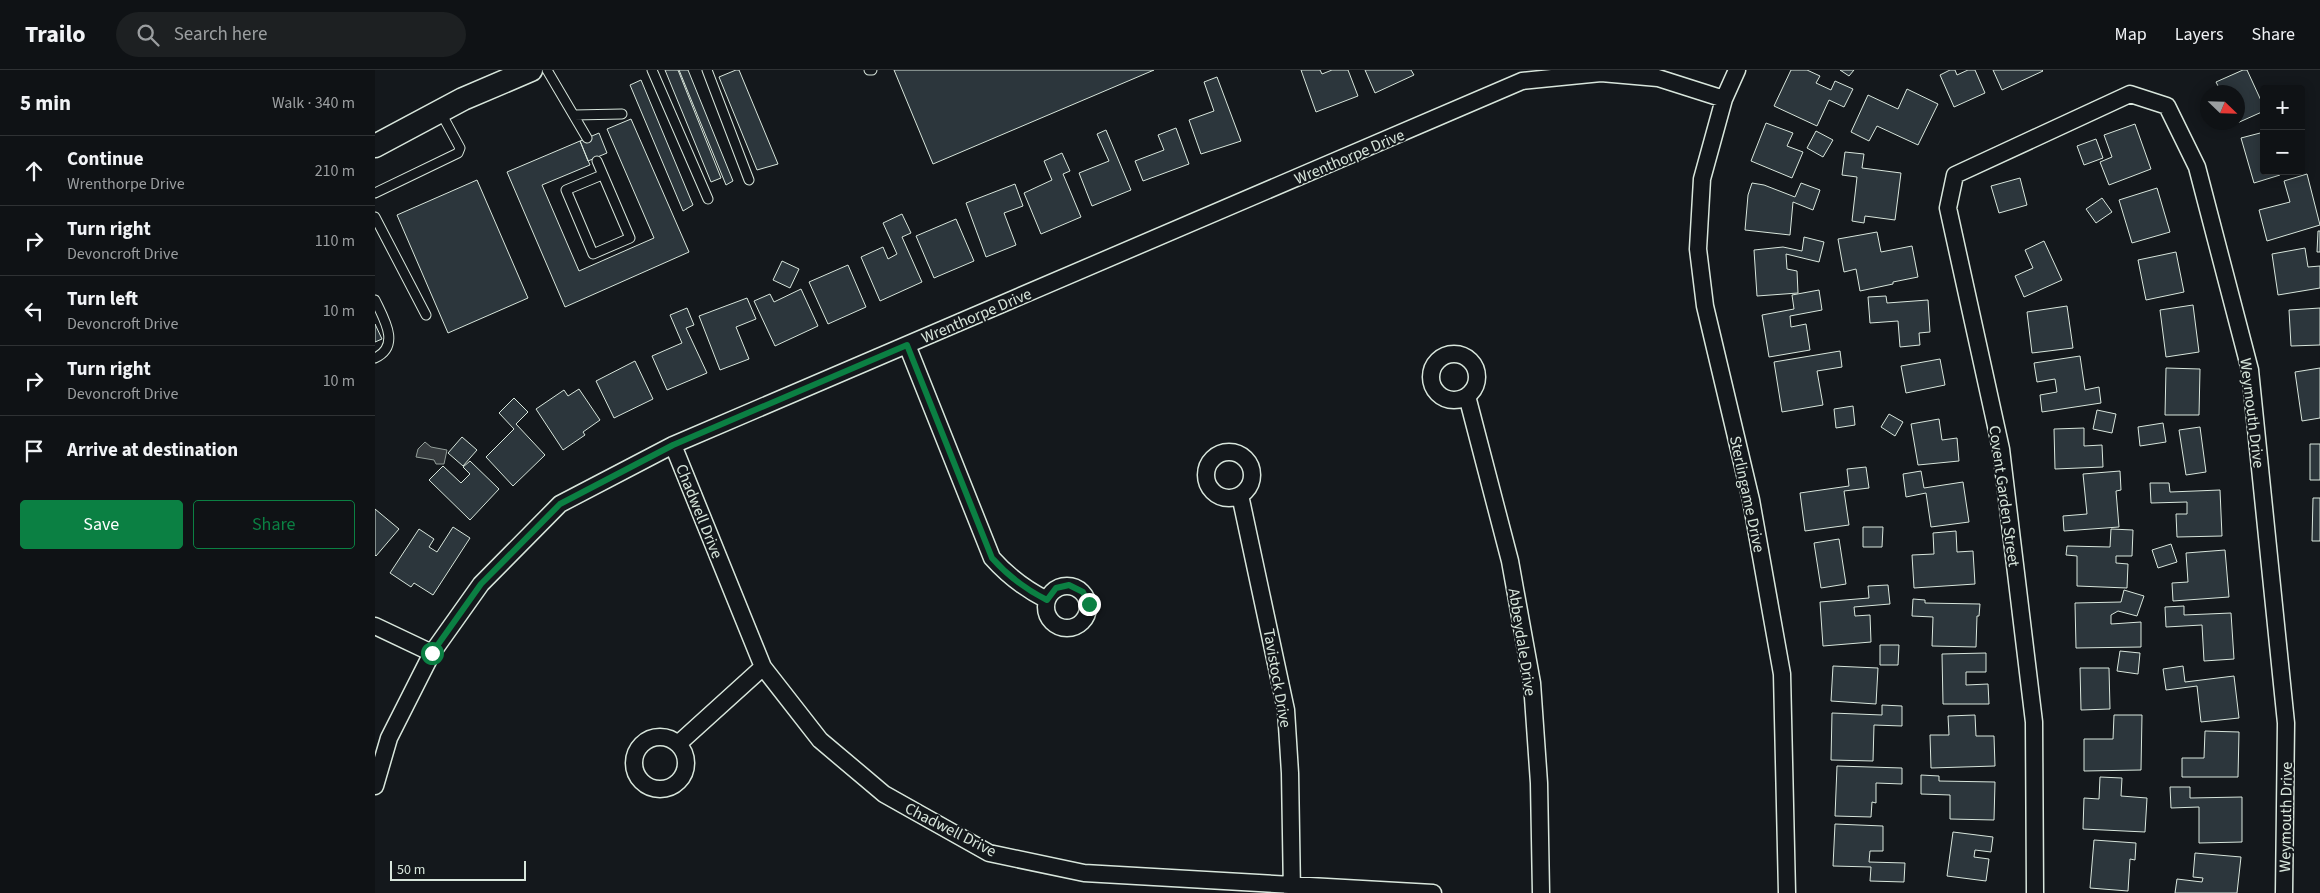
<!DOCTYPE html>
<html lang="en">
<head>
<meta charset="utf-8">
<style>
	:root { --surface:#0f1215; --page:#1d2022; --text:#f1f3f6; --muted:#9b9ea0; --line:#2f3234; --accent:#0b8043 }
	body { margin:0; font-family:"Source Sans 3",sans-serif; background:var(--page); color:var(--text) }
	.controls { position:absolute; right:15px; top:15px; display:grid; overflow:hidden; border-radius:5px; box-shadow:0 2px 12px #0003 }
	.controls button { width:45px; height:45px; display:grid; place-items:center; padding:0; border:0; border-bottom:1px solid var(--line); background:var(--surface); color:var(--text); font:25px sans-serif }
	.compass { position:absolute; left:1825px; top:15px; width:45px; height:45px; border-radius:50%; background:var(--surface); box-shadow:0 2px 12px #0003; rotate:113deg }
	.scale { position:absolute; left:15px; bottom:12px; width:136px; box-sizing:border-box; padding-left:5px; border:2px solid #d8e6dc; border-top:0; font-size:14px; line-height:18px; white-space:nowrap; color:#d8e6dc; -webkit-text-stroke:4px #14181c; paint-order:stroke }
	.stop { position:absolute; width:15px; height:15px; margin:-11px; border:4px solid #0b8043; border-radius:50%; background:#fff }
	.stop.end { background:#0b8043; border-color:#fff; box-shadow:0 1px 5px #0008 }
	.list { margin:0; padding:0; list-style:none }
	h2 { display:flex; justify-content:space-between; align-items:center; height:65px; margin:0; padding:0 20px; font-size:21px }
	h2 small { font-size:16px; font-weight:400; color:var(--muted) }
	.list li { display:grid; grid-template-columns:32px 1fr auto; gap:15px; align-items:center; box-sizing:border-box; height:70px; padding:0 20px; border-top:1px solid var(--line) }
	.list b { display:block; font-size:19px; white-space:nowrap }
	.list p { margin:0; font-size:16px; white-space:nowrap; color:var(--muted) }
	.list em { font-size:16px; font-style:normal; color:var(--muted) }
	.actions { display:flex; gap:10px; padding:15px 20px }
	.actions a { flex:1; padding:11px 0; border:1px solid var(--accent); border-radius:5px; text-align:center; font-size:18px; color:var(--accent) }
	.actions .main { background:var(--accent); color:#fff }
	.icon { flex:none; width:28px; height:28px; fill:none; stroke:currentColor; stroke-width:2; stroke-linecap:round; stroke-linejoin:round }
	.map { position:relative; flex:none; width:1945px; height:823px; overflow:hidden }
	header { display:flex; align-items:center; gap:30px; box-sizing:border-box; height:70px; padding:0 25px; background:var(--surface); border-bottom:1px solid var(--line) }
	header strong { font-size:24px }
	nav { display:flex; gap:28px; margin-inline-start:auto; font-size:18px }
	.search { width:350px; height:45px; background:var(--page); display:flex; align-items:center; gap:12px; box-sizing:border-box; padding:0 18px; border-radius:28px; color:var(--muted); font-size:19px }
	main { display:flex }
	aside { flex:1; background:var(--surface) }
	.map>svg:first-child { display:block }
	.water { fill:#363b3e; stroke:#939e99 }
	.building { fill:#2c363c; stroke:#d8e6dc }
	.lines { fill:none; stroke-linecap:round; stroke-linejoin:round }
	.service-casing { stroke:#d8e6dc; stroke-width:11 }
	.minor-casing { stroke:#d8e6dc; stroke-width:19 }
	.secondary-casing { stroke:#d8e6dc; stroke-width:25 }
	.service { stroke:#14181c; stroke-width:9 }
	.minor { stroke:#14181c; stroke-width:16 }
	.secondary { stroke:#14181c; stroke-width:22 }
	.route { stroke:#0b8043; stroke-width:6 }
	.labels { text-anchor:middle; stroke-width:4; stroke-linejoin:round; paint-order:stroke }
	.street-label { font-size:16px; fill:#d8e6dc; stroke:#14181c }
</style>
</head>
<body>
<header>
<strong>Trailo</strong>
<div class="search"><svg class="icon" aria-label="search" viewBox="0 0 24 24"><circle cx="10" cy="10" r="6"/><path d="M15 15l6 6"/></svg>Search here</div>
<nav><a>Map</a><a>Layers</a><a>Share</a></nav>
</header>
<main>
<aside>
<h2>5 min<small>Walk · 340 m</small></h2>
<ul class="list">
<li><svg class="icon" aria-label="ahead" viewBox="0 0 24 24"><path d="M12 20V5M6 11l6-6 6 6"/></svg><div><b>Continue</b><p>Wrenthorpe Drive</p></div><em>210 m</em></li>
<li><svg class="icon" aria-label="right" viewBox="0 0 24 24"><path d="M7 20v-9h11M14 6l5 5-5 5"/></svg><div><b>Turn right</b><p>Devoncroft Drive</p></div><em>110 m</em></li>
<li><svg class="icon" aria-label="left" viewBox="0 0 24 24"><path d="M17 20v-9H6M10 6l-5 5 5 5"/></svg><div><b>Turn left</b><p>Devoncroft Drive</p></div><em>10 m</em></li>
<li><svg class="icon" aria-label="right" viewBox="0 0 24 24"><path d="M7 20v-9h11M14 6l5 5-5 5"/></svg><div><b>Turn right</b><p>Devoncroft Drive</p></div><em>10 m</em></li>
<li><svg class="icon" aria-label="arrive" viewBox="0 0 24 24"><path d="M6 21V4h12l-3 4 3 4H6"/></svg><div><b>Arrive at destination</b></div></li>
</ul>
<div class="actions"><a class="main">Save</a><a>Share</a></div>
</aside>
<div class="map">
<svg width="1945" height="823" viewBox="0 0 1945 823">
	<rect width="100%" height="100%" fill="#14181c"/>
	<path class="water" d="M 50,372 L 56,377 L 72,380 L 69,394 L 61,394 L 59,390 L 41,387 L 43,379 Z"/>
	<path class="building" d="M 290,0 L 303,0 L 346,108 L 336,112 Z
		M 304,0 L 313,0 L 358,111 L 351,115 Z
		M 361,0 L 364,0 L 403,94 L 382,100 L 344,7 Z
		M 519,0 L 779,0 L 558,94 Z
		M 926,0 L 945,0 L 947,4 L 957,0 L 973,0 L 983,26 L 941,42 Z
		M 990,0 L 1036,0 L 1039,5 L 1000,23 Z
		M 1416,0 L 1432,0 L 1445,6 L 1441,13 L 1456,20 L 1460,11 L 1478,19 L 1469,37 L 1454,30 L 1442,56 L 1399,36 Z
		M 1465,0 L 1479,0 L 1474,6 Z
		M 1575,0 L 1580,0 L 1582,5 L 1593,0 L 1600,0 L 1610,23 L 1579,37 L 1565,5 Z
		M 1618,0 L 1667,0 L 1668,1 L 1627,20 Z
		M 1868,0 L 1872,0 L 1889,37 L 1889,41 L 1860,54 L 1859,52 L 1862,52 L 1862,22 L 1846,22 L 1841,12 Z
		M 842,7 L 866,71 L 826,84 L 814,50 L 839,41 L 829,12 Z
		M 266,10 L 318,135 L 308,141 L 255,15 Z
		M 1532,19 L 1563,34 L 1543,75 L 1502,56 L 1494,71 L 1476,62 L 1493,25 L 1523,39 Z
		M 256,49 L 314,182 L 190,237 L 132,102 L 205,71 L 215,95 L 167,115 L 204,201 L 279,168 L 232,59 Z
		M 1391,53 L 1418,63 L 1412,76 L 1428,82 L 1417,108 L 1376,91 Z
		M 1760,54 L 1776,99 L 1734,115 L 1725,92 L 1737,87 L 1729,65 Z
		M 801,58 L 814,94 L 768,111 L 760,91 L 789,80 L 783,65 Z
		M 731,60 L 756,120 L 717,136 L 704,103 L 734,91 L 722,64 Z
		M 1441,61 L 1458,70 L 1448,87 L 1432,78 Z
		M 1889,62 L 1889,101 L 1904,101 L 1905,105 L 1879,113 L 1866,68 Z
		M 224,63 L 232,83 L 213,91 L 205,71 Z
		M 1721,69 L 1728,88 L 1709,95 L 1702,76 Z
		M 1470,82 L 1489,84 L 1487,98 L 1526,103 L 1520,150 L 1490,146 L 1489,153 L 1477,151 L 1482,107 L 1467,105 Z
		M 687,83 L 695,101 L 688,104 L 706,147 L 666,164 L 649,123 L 677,110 L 669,91 Z
		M 1932,104 L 1945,155 L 1892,171 L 1884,140 L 1915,132 L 1909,111 Z
		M 1645,108 L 1652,135 L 1624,143 L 1616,116 Z
		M 102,110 L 153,228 L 73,263 L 22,145 Z
		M 1377,113 L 1389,115 L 1420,127 L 1426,113 L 1445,120 L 1438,140 L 1418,132 L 1415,165 L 1370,160 L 1373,125 Z
		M 640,114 L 648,136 L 629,143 L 641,175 L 611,187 L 591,133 Z
		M 1782,118 L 1795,162 L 1757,173 L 1744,130 Z
		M 1727,128 L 1737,142 L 1721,153 L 1711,139 Z
		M 527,144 L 536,163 L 527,167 L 547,212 L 505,231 L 486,187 L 508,177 L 513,189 L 522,184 L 508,153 Z
		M 581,149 L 599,191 L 559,208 L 541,166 Z
		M 1943,161 L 1945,161 L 1945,182 L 1942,182 Z
		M 1502,162 L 1506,182 L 1537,176 L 1543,207 L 1518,212 L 1518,214 L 1485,221 L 1481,199 L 1469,202 L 1463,169 Z
		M 1429,167 L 1449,172 L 1444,192 L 1411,184 L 1412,199 L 1422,201 L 1423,223 L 1382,226 L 1379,180 L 1408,177 L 1427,181 Z
		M 1669,171 L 1687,210 L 1649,227 L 1640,206 L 1658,198 L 1650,180 Z
		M 1930,178 L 1933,197 L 1945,196 L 1945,218 L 1903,225 L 1897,184 Z
		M 1801,182 L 1809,222 L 1771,230 L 1763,190 Z
		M 407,191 L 424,199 L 415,218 L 398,210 Z
		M 473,195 L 491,237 L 453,254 L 434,212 Z
		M 426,219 L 443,256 L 400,276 L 379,231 L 395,224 L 399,232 Z
		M 1444,220 L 1447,240 L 1415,246 L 1416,257 L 1431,254 L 1435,280 L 1394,287 L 1387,245 L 1419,239 L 1417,225 Z
		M 1511,226 L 1512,233 L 1553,230 L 1555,262 L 1544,263 L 1545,275 L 1525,277 L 1523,251 L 1495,253 L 1493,227 Z
		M 372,228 L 381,249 L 361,257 L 374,289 L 345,300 L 324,246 Z
		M 1818,235 L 1824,282 L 1791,287 L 1785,240 Z
		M 1692,236 L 1698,278 L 1657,283 L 1652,242 Z
		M 312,238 L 319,255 L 311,258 L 332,303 L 292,320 L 277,286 L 307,273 L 295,245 Z
		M 1945,238 L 1945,275 L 1916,276 L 1914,240 Z
		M 0,254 L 7,269 L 0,272 Z
		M 1465,281 L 1467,297 L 1442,301 L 1448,335 L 1407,342 L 1399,292 Z
		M 1705,286 L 1710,320 L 1724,317 L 1726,333 L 1667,342 L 1665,325 L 1682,322 L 1680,309 L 1662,312 L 1659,293 Z
		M 1565,289 L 1570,315 L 1531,323 L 1526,296 Z
		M 260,291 L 278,329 L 239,348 L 221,311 Z
		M 1791,298 L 1825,299 L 1824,345 L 1790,345 Z
		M 1945,298 L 1945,348 L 1927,351 L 1920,302 Z
		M 204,319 L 225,350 L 208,362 L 210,365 L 188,380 L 161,339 L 189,320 L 193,326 Z
		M 139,328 L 153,342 L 141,354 L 170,385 L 138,416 L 111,387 L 139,359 L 124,343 Z
		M 1478,336 L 1480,355 L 1461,358 L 1459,339 Z
		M 1722,340 L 1741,344 L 1737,363 L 1718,359 Z
		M 1514,344 L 1528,352 L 1520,366 L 1506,357 Z
		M 1564,349 L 1567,370 L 1582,368 L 1584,391 L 1543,395 L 1536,354 Z
		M 1788,353 L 1791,372 L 1765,376 L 1763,357 Z
		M 1825,357 L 1831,402 L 1811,405 L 1804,360 Z
		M 1709,358 L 1709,376 L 1727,375 L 1728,397 L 1680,399 L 1679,359 Z
		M 87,367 L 102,380 L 88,396 L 73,383 Z
		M 1935,374 L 1945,374 L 1945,410 L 1935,410 Z
		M 95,391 L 124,419 L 95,450 L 54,410 L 68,396 L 86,413 L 95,404 L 88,397 Z
		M 1491,397 L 1494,418 L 1469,421 L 1474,455 L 1430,461 L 1425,423 L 1474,416 L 1472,399 Z
		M 1546,401 L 1549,418 L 1588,412 L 1594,452 L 1556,457 L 1551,423 L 1531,427 L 1528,404 Z
		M 1745,401 L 1746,420 L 1741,421 L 1744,457 L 1689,461 L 1688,446 L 1712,444 L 1708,404 Z
		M 1775,413 L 1794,413 L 1795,422 L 1845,420 L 1847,466 L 1802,467 L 1801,444 L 1812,444 L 1812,432 L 1776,433 Z
		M 1938,428 L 1945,428 L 1945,471 L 1937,471 Z
		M 0,439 L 24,459 L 1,486 L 0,485 Z
		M 78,457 L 95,468 L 58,525 L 39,513 L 36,517 L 15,503 L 44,459 L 59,469 L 54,477 L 62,482 Z
		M 1488,457 L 1508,457 L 1507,477 L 1488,477 Z
		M 1736,459 L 1758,460 L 1757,486 L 1741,486 L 1741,493 L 1753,494 L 1752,518 L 1702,516 L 1702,486 L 1691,485 L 1692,476 L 1735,477 Z
		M 1581,461 L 1582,482 L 1598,481 L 1600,514 L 1539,518 L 1537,485 L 1559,484 L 1558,463 Z
		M 1464,469 L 1471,514 L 1446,518 L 1439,473 Z
		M 1796,474 L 1802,492 L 1783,498 L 1777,480 Z
		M 1850,480 L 1854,527 L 1798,531 L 1797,513 L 1813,512 L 1811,483 Z
		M 1513,515 L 1515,534 L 1479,537 L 1480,546 L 1495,545 L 1496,572 L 1448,576 L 1445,532 L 1494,528 L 1493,516 Z
		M 1749,520 L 1769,526 L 1762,546 L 1743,541 L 1736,545 L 1736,554 L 1766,552 L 1766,577 L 1701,578 L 1700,533 L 1746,532 Z
		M 1538,529 L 1550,530 L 1550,533 L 1605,534 L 1604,546 L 1602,546 L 1601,577 L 1557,576 L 1558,547 L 1537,546 Z
		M 1809,536 L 1809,545 L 1856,543 L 1859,589 L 1829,591 L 1827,555 L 1791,557 L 1790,537 Z
		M 1505,575 L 1524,575 L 1523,595 L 1505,595 Z
		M 1745,581 L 1765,583 L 1763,604 L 1742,601 Z
		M 1611,583 L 1611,602 L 1591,602 L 1591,615 L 1613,614 L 1614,634 L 1568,634 L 1567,584 Z
		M 1458,596 L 1503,598 L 1501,634 L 1456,631 Z
		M 1808,596 L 1810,612 L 1859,606 L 1864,648 L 1826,652 L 1822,616 L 1791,620 L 1788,599 Z
		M 1705,598 L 1734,598 L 1735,639 L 1706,640 Z
		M 1507,635 L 1527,636 L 1527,656 L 1499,655 L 1498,691 L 1456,690 L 1457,643 L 1507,645 Z
		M 1600,645 L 1601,666 L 1619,666 L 1620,696 L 1556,698 L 1555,665 L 1574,665 L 1573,646 Z
		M 1739,645 L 1767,645 L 1766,700 L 1709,701 L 1709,669 L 1738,669 Z
		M 1830,661 L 1864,662 L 1863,707 L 1807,707 L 1807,688 L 1829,688 Z
		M 1462,696 L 1527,698 L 1527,714 L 1501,713 L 1501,733 L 1497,732 L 1496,747 L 1460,746 Z
		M 1546,705 L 1564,706 L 1564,711 L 1620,712 L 1619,750 L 1575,749 L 1575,725 L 1546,724 Z
		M 1725,707 L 1747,708 L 1746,726 L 1772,728 L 1770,762 L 1708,759 L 1709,728 L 1724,729 Z
		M 1795,717 L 1815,717 L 1815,728 L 1867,727 L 1867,772 L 1824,773 L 1824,737 L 1796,738 Z
		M 1460,754 L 1508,756 L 1508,781 L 1495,781 L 1494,792 L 1530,793 L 1529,812 L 1495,811 L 1496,797 L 1458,796 Z
		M 1578,762 L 1618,767 L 1616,782 L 1600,780 L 1599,787 L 1614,789 L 1611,811 L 1572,806 Z
		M 1719,770 L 1761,773 L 1760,790 L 1755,789 L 1753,821 L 1715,818 Z
		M 1820,783 L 1866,787 L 1862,823 L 1800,823 L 1802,809 L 1827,812 L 1828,808 L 1818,807 Z"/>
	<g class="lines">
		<defs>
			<path id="service" d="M 172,0 L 212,68
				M 277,0 L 333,129
				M 332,0 L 374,110
				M 494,0 L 497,0
				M 199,45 L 247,44
				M 222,91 L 255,168 L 218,184 L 191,120 L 227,105
				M 0,123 L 83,83 L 85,78 L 65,41
				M 0,147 L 51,245
				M 0,230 C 9,249 26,276 0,288"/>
			<path id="minor" d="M 1362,0 L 1349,29 L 1327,109 L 1323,179 L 1330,236 L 1376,430 L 1407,604 L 1412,823
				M 532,275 L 617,488 C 633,506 650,519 672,530
				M1056 307a23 23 0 1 1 46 0a23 23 0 1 1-46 0Z
				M 1092,326 L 1135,491 L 1157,613 L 1164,713 L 1166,823
				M 298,375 L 388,597 L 445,670 L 509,724 L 614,783 L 709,803 L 1058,823
				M831 405a23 23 0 1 1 46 0a23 23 0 1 1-46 0Z
				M 865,425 L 911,640 L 915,703 L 917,823
				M671 537a21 21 0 1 1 42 0a21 21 0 1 1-42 0Z
				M 0,556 L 57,583
				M259 693a26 26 0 1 1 52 0a26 26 0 1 1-52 0Z
				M 303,674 L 388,597
				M 0,716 L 14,668 L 57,583 L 106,514 L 185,434 L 298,375 L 1147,11 L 1226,3 L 1283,8 L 1349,29
				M 1660,823 L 1659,652 L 1626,379 L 1573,138 L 1580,105 L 1755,24 L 1792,36 L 1822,97 L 1875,300 L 1911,653 L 1909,823"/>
			<path id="secondary" d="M 0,76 L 88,29 L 156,0"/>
		</defs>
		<use href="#service" class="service-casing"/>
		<use href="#minor" class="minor-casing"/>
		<use href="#secondary" class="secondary-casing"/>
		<use href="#service" class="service"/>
		<use href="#minor" class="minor"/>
		<use href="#secondary" class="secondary"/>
	</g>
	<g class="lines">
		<path class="route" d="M 57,583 L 106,514 L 185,434 L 298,375 L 532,275 L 617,488 C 633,506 650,519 672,530 L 681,518 L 694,515 L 708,522 L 714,534"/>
	</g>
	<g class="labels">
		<g class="street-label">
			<text transform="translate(974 86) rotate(-23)" y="6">Wrenthorpe Drive</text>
			<text transform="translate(601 245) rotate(-23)" y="6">Wrenthorpe Drive</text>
			<text transform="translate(1878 343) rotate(83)" y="6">Weymouth Drive</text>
			<text transform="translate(1373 424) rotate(78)" y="6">Sterlingame Drive</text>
			<text transform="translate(1630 426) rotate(82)" y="6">Covent Garden Street</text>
			<text transform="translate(325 441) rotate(68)" y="6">Chadwell Drive</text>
			<text transform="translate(1148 572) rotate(81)" y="6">Abbeydale Drive</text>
			<text transform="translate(903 608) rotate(80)" y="6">Tavistock Drive</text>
			<text transform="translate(1910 747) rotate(-89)" y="6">Weymouth Drive</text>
			<text transform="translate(576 759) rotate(27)" y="6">Chadwell Drive</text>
		</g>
	</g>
</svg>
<div class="controls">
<button>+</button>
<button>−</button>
</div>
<svg class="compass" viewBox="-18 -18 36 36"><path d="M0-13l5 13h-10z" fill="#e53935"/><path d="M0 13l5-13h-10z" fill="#9b9ea0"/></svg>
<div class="scale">50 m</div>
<div class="stop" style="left:57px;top:583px"></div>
<div class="stop end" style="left:714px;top:534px"></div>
</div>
</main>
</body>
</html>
